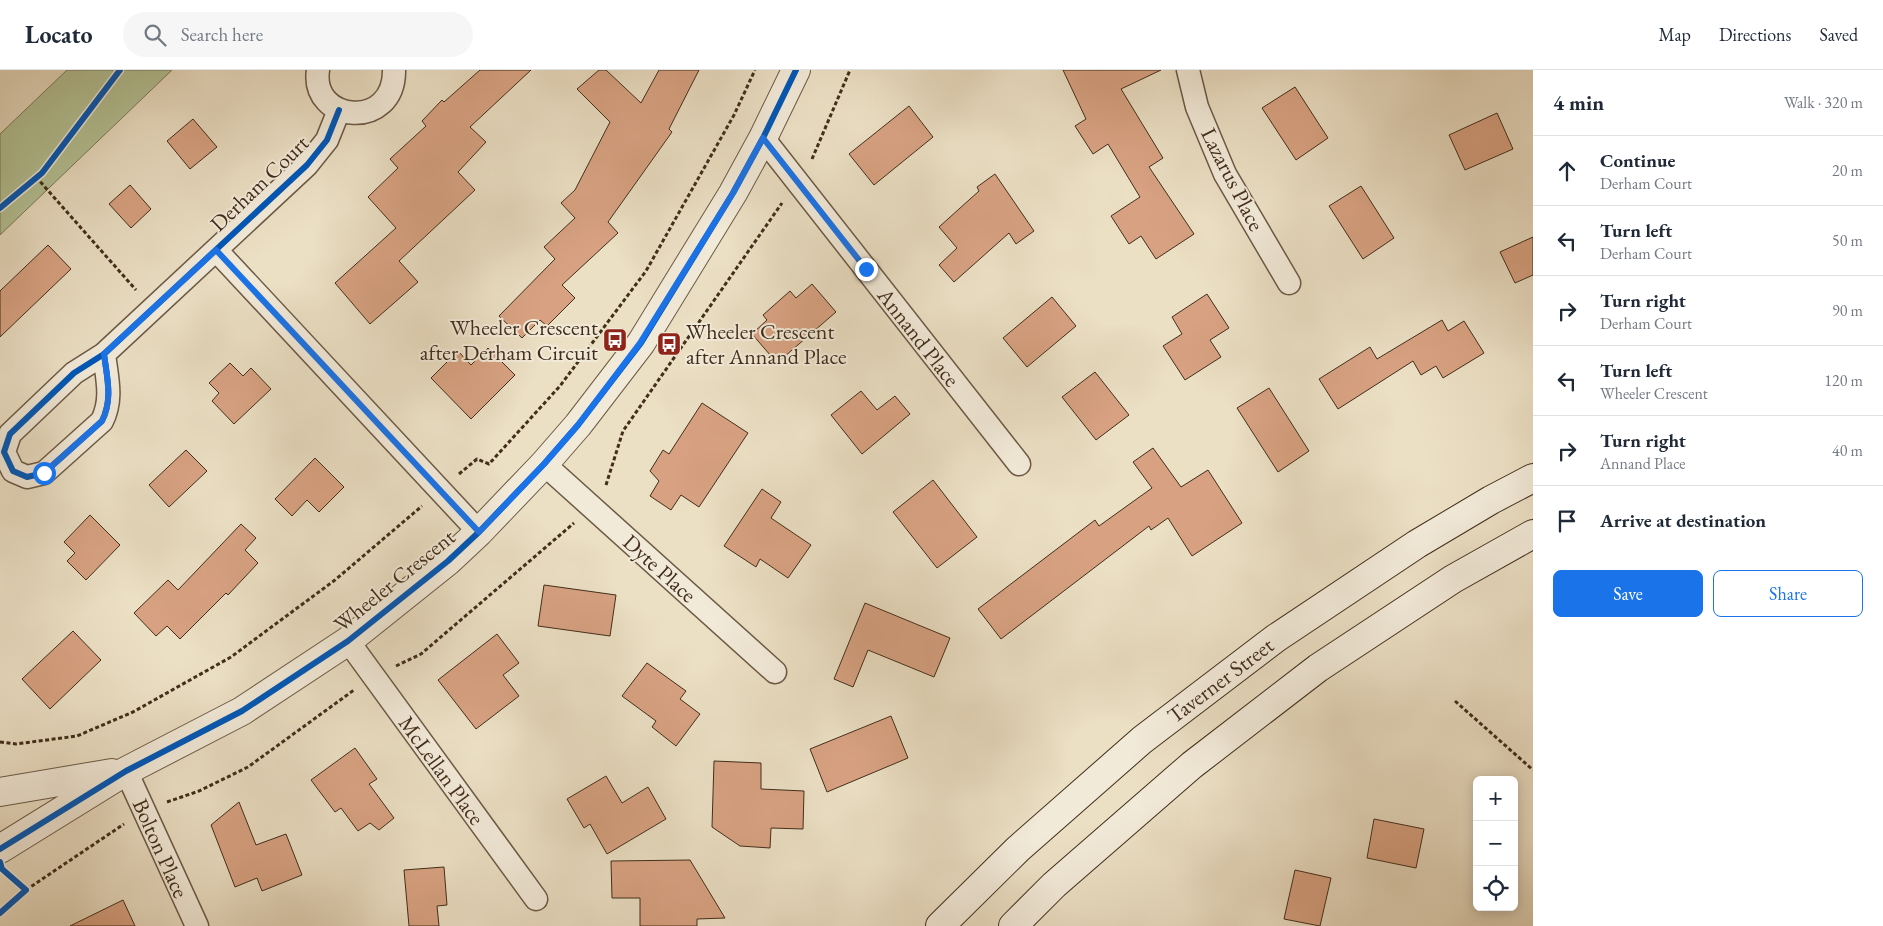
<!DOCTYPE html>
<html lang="en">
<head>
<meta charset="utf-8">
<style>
	:root { --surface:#fff; --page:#f6f6f7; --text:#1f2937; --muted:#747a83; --line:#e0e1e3; --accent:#1a73e8 }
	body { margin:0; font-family:"EB Garamond",serif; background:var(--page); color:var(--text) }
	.controls { position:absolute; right:15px; bottom:15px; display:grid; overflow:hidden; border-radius:8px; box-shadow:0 2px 12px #0003 }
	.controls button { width:45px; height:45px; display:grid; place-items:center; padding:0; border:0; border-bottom:1px solid var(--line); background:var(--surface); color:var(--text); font:25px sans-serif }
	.stop { position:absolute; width:15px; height:15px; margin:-11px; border:4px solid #1a73e8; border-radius:50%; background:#fff }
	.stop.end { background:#1a73e8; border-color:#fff; box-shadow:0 1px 5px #0008 }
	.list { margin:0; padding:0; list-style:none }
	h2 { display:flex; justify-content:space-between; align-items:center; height:65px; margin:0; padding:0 20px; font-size:21px }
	h2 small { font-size:16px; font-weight:400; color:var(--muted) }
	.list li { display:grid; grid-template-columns:32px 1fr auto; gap:15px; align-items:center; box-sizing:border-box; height:70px; padding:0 20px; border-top:1px solid var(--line) }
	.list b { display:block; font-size:19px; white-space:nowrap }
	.list p { margin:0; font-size:16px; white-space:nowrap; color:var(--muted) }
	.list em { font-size:16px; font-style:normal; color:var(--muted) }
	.actions { display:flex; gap:10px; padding:15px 20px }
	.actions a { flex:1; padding:11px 0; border:1px solid var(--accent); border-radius:8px; text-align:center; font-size:18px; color:var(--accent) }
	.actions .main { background:var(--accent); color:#fff }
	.icon { flex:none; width:28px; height:28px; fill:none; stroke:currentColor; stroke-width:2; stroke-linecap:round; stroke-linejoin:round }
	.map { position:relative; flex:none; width:1533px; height:856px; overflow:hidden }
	header { display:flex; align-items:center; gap:30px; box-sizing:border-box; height:70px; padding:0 25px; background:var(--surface); border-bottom:1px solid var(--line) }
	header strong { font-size:24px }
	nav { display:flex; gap:28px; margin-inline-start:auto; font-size:18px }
	.search { width:350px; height:45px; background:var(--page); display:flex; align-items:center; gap:12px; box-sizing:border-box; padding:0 18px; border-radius:28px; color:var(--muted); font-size:19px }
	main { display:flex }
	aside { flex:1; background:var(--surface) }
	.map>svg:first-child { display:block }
	.green { fill:#b4c296; stroke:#7a7858 }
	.building { fill:#d8a282; stroke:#412e1b }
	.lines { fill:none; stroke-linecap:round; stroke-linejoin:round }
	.minor-casing { stroke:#6c5a45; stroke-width:25 }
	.tertiary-casing { stroke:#6c5a45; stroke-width:30 }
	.secondary-casing { stroke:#412e1b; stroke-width:30 }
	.path { stroke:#412e1b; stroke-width:3; stroke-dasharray:4 2.5; stroke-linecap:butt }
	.minor { stroke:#f2ead9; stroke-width:22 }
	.tertiary { stroke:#f2ead9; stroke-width:28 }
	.secondary { stroke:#f2ead9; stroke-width:28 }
	.cycleway-casing { stroke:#f2ead9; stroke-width:9 }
	.cycleway { stroke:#0057b8; stroke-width:6 }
	.route { stroke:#1a73e8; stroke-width:6 }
	.labels { text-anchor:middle; stroke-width:4; stroke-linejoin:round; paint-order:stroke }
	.street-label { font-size:22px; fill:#412e1b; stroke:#f2ead9 }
	.poi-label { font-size:22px; fill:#412e1b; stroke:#f2ead9; text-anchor:end }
</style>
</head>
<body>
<header>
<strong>Locato</strong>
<div class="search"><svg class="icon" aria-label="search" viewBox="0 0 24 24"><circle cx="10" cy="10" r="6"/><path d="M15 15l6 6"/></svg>Search here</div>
<nav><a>Map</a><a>Directions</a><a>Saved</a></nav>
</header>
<main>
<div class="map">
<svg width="1533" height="856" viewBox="0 0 1533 856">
	<rect width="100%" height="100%" fill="#ebdfc4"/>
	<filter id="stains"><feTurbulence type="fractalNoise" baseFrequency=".004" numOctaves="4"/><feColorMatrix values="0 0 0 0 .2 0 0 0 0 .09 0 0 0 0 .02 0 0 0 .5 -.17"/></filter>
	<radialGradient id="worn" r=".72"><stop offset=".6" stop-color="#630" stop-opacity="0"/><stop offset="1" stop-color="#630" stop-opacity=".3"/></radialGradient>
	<path class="green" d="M 67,0 L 172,0 L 0,165 L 0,64 Z"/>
	<path class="building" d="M 480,0 L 531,0 L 470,57 L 486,72 L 458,102 L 475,120 L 399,191 L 418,212 L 370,254 L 335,213 L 396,158 L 368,127 L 398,98 L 390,89 L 426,56 L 422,51 L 442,30 L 444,32 Z
		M 599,0 L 606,0 L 641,33 L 659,0 L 699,0 L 669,59 L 672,62 L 608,152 L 618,163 L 562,215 L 575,228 L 547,256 L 540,250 L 522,268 L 499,246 L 555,189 L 544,177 L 575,148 L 561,133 L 575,120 L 610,52 L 577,19 Z
		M 1063,0 L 1161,0 L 1121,19 L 1163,88 L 1149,97 L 1194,164 L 1156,189 L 1141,166 L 1129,174 L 1111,146 L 1140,127 L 1108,74 L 1093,84 L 1075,56 L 1086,49 Z
		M 1295,17 L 1328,68 L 1296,90 L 1262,38 Z
		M 909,36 L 933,67 L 874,115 L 849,84 Z
		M 1497,43 L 1513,79 L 1465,100 L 1449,65 Z
		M 193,49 L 217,77 L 190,99 L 167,71 Z
		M 995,104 L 1034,161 L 1016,174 L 1009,163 L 954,212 L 939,195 L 957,178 L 939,157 L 979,121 L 977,117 Z
		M 130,115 L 151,139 L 131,158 L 109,134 Z
		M 1361,116 L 1394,168 L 1363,189 L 1329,136 Z
		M 1533,167 L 1533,205 L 1515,213 L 1500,182 Z
		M 48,175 L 71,199 L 0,267 L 0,221 Z
		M 812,214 L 836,242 L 777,293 L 752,264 L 767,250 L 763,245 L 790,221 L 796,228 Z
		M 1207,224 L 1229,258 L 1210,270 L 1221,287 L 1185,310 L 1163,276 L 1182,264 L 1172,247 Z
		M 1052,227 L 1076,256 L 1027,297 L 1003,268 Z
		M 1442,250 L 1448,261 L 1464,251 L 1484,283 L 1443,308 L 1436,296 L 1421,305 L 1413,291 L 1338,339 L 1319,309 L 1370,277 L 1377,289 Z
		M 488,278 L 515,305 L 471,349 L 431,308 L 458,281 L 471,295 Z
		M 230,293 L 243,306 L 251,298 L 271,319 L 234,354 L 212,331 L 219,323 L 209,313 Z
		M 1095,302 L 1129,345 L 1096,370 L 1062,327 Z
		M 1269,318 L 1309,381 L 1278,402 L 1237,338 Z
		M 861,321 L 877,340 L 895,326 L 910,344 L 862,384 L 831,345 Z
		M 702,333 L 748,363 L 699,437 L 681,425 L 671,440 L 650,426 L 659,411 L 650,401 L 663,380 L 669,384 Z
		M 1153,378 L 1181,417 L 1208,400 L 1242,453 L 1192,486 L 1168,448 L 1151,460 L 1149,456 L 1001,569 L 978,539 L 1095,450 L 1099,456 L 1152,418 L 1133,392 Z
		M 186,380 L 207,401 L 169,437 L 149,415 Z
		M 315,388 L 344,417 L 319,442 L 307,430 L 292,446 L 275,429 Z
		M 933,410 L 977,467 L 937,498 L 893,442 Z
		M 762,419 L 781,432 L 771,448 L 811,475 L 788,508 L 760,489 L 756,497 L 724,476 Z
		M 90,445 L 120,475 L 86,510 L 67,491 L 75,483 L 64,472 Z
		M 241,454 L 256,468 L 245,480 L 258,493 L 228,525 L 226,523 L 180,569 L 167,556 L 156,566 L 134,543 L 168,510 L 178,520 Z
		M 544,515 L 616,525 L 610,566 L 538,556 Z
		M 865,533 L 950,568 L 934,607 L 868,580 L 853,617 L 834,609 Z
		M 73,561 L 101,590 L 50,639 L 22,609 Z
		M 497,564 L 519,593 L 503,605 L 519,626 L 476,659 L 438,610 Z
		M 647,593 L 686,621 L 680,629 L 700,644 L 676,676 L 652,657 L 656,651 L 622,626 Z
		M 891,646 L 908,688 L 827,722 L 810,679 Z
		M 355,678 L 377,709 L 369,714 L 394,748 L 379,760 L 370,753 L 358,761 L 341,738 L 335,742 L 311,710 Z
		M 714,691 L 761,693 L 761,719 L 804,721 L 803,759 L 771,758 L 770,778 L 740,776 L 712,757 Z
		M 606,706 L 622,733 L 648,717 L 666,749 L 607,784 L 590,754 L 584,758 L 567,729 Z
		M 239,732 L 256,775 L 286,764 L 302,805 L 262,821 L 257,808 L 235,817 L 211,755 Z
		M 1374,749 L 1424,759 L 1416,798 L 1367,788 Z
		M 690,790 L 725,848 L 697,849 L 697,856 L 640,856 L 640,828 L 612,828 L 611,791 Z
		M 444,797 L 447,835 L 437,836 L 439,856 L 409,856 L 404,800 Z
		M 1295,800 L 1331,808 L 1320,856 L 1284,849 Z
		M 123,830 L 135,856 L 70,856 Z"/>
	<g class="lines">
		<defs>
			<path id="minor" d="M 318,0 C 310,53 395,61 394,0
				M 1188,0 L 1197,37 L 1225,104 L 1289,213
				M 763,68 L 1019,394
				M 216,180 L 479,462
				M 104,284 C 107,308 113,329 102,351 L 44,403 L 27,407 L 13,401 L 4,382 L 10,364 L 74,303 L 104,284 L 307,95 L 327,70 L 339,40
				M 544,394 L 775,602
				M 348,571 L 536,829
				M 126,701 L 197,856"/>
			<path id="tertiary" d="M 0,722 L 112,703
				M 0,779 L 126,701 L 242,641 L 348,571 L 448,491 L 479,462 L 544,394 L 578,355 L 641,273 L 733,123 L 763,68 L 796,0"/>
			<path id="secondary" d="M 940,856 L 1018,779 L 1142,670 L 1276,568 L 1417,474 L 1491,430 L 1533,408
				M 1013,856 L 1054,815 L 1192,695 L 1318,598 L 1453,509 L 1533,464"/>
		</defs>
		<use href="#minor" class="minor-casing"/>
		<use href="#tertiary" class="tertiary-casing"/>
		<use href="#secondary" class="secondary-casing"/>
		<path class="path" d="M 812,89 L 850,0
			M 36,107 L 136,220
			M 459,404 L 477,389 L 489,394 L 560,316 L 646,201 L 734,45 L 755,0
			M 606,415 L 623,361 L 782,133
			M 396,596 L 421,584 L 574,453
			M 1455,631 L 1533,700
			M 0,672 L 16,674 L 77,666 L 133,642 L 231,587 L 335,510 L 422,436
			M 167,732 L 199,721 L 248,697 L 354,620
			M 26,820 L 124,754"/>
		<use href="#minor" class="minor"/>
		<use href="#tertiary" class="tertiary"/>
		<use href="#secondary" class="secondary"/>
		<defs>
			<path id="cycleway" d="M 0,138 L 42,103 L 120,0
				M 104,284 C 107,308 113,329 102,351 L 44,403 L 27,407 L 13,401 L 4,382 L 10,364 L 74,303 L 104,284 L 307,95 L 327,70 L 339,40
				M 0,779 L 126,701 L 242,641 L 348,571 L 448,491 L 479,462 L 544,394 L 578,355 L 641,273 L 733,123 L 763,68 L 796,0
				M 0,792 L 2,799 L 26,820 L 0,843"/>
		</defs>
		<use href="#cycleway" class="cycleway-casing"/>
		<use href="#cycleway" class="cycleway"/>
	</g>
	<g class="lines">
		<path class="route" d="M 44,403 L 102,351 C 113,329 107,308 104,284 L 216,180 L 479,462 L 544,394 L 578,355 L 640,273 L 733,123 L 763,68 L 866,199"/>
	</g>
	<defs>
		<symbol id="bus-square" viewBox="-11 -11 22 22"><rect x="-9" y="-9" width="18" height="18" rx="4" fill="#8f2418" stroke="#f2ead9"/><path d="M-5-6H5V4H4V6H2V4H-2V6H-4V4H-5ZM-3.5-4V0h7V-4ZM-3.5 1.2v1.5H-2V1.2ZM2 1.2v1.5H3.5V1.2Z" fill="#fff"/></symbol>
	</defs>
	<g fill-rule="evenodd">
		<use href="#bus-square" x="601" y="256" width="28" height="28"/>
		<use href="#bus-square" x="655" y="260" width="28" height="28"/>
	</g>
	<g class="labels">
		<g class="street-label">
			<text transform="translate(1233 109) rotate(63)" y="8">Lazarus Place</text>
			<text transform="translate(259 113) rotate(-44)" y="8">Derham Court</text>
			<text transform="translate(919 267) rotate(52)" y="8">Annand Place</text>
			<text transform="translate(660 498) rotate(42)" y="8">Dyte Place</text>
			<text transform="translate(394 510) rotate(-39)" y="8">Wheeler Crescent</text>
			<text transform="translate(1220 610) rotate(-37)" y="8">Taverner Street</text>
			<text transform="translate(442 700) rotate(54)" y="8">McLellan Place</text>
			<text transform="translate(161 778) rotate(66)" y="8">Bolton Place</text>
		</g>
		<g class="poi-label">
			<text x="598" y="265">Wheeler Crescent<tspan x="598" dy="25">after Derham Circuit</tspan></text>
			<text x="686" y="269" text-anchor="start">Wheeler Crescent<tspan x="686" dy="25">after Annand Place</tspan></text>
		</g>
	</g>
	<rect width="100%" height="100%" filter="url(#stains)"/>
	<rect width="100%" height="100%" fill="url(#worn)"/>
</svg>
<div class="controls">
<button>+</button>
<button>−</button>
<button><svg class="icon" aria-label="locate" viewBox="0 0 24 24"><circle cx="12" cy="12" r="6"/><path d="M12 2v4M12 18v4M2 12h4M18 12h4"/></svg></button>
</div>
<div class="stop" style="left:44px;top:403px"></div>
<div class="stop end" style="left:866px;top:199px"></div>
</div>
<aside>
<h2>4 min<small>Walk · 320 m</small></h2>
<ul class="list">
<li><svg class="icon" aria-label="ahead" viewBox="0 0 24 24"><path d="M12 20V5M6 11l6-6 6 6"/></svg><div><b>Continue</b><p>Derham Court</p></div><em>20 m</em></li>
<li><svg class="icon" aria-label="left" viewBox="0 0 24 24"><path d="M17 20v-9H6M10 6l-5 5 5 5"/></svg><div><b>Turn left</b><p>Derham Court</p></div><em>50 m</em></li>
<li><svg class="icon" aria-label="right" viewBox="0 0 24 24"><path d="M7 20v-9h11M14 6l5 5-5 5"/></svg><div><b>Turn right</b><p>Derham Court</p></div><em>90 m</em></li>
<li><svg class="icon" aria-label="left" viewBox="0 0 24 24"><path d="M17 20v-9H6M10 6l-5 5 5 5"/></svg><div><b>Turn left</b><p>Wheeler Crescent</p></div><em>120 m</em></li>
<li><svg class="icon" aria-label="right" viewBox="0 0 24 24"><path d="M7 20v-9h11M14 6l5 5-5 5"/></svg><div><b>Turn right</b><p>Annand Place</p></div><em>40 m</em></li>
<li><svg class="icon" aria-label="arrive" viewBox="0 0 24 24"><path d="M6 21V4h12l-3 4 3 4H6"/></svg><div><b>Arrive at destination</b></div></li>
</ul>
<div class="actions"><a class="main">Save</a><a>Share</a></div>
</aside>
</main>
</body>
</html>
